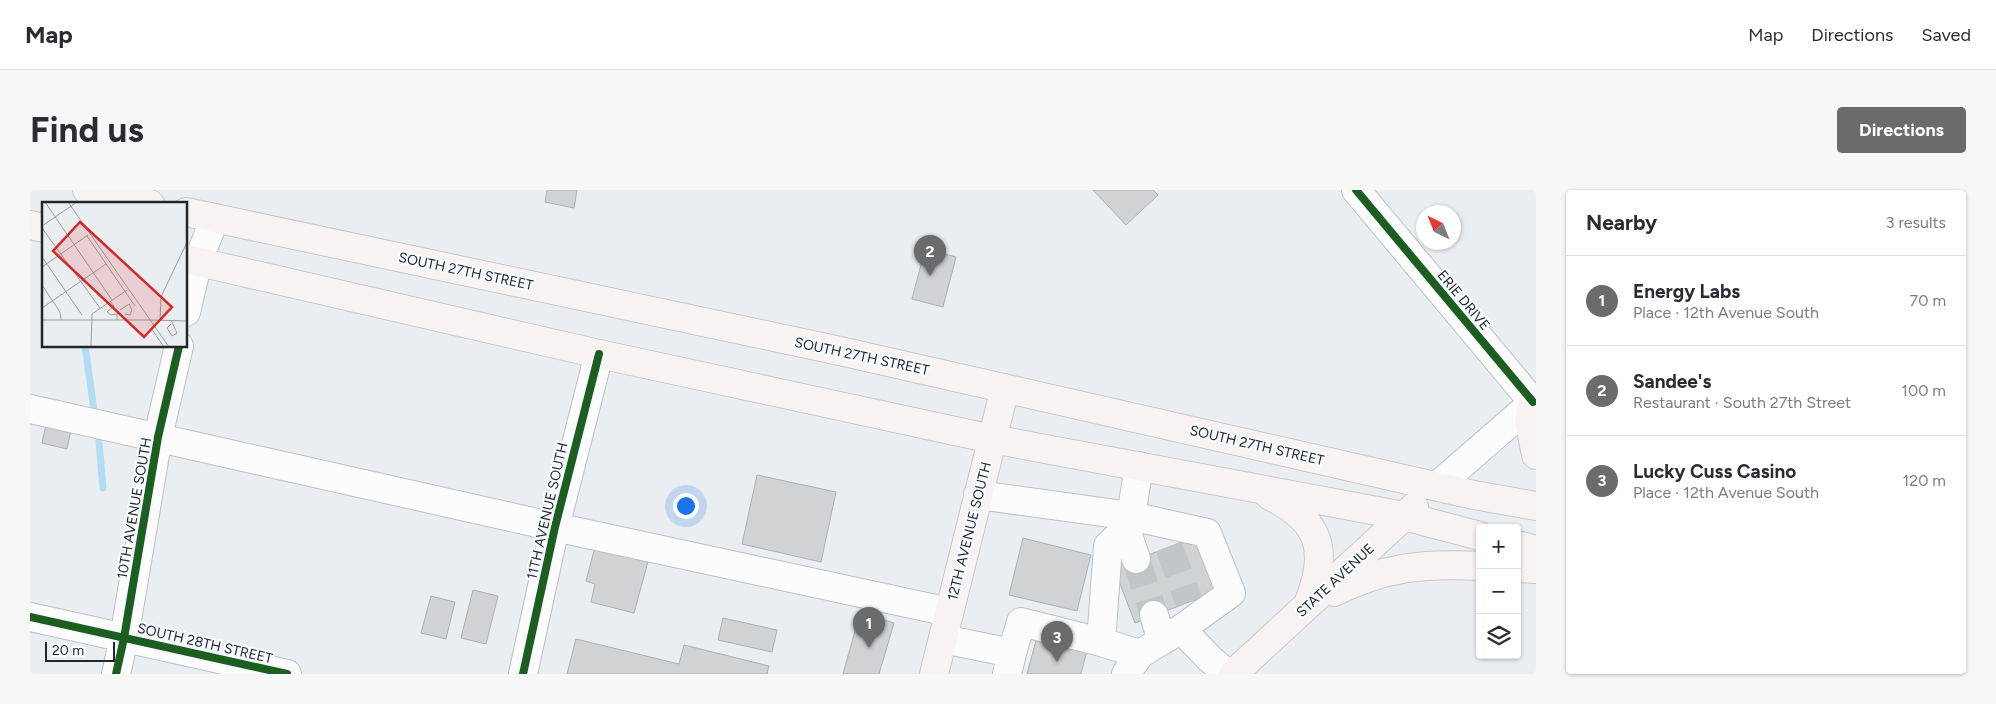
<!DOCTYPE html>
<html lang="en">
<head>
<meta charset="utf-8">
<style>
	:root { --surface:#fff; --page:#f7f7f7; --text:#2b2b33; --muted:#7c7c81; --line:#e1e1e2; --accent:#696b6d }
	body { margin:0; font-family:Figtree,sans-serif; background:var(--page); color:var(--text) }
	.controls { position:absolute; right:15px; bottom:15px; display:grid; overflow:hidden; border-radius:5px; box-shadow:0 1px 4px #0004 }
	.controls button { width:45px; height:45px; display:grid; place-items:center; padding:0; border:0; border-bottom:1px solid var(--line); background:var(--surface); color:var(--text); font:25px sans-serif }
	.compass { position:absolute; left:1386px; top:15px; width:45px; height:45px; border-radius:50%; background:var(--surface); box-shadow:0 1px 4px #0004; rotate:317deg }
	.scale { position:absolute; left:15px; bottom:12px; width:70px; box-sizing:border-box; padding-left:5px; border:2px solid #232527; border-top:0; font-size:14px; line-height:18px; white-space:nowrap; color:#232527; -webkit-text-stroke:4px #f6fbff; paint-order:stroke }
	.you { position:absolute; left:655px; top:315px; width:18px; height:18px; margin:-12px; border:4px solid #fff; border-radius:50%; background:#1a73e8; box-shadow:0 0 0 8px #1a73e833 }
	.badge { display:grid; place-items:center; width:32px; height:32px; border-radius:50%; background:var(--accent); color:#fff; font-size:16px; font-weight:700 }
	.pin { position:absolute; translate:-50% -41px; filter:drop-shadow(0 1px 2px #0008) }
	.pin::after { content:''; position:absolute; top:26px; width:18px; height:15px; background:inherit; clip-path:polygon(0 0,100% 0,50% 100%) }
	.list { margin:0; padding:0; list-style:none }
	h2 { display:flex; justify-content:space-between; align-items:center; height:65px; margin:0; padding:0 20px; font-size:21px }
	h2 small { font-size:16px; font-weight:400; color:var(--muted) }
	.list li { display:grid; grid-template-columns:32px 1fr auto; gap:15px; align-items:center; box-sizing:border-box; height:90px; padding:0 20px; border-top:1px solid var(--line) }
	.list b { display:block; font-size:19px; white-space:nowrap }
	.list p { margin:0; font-size:16px; white-space:nowrap; color:var(--muted) }
	.list em { font-size:16px; font-style:normal; color:var(--muted) }
	.icon { flex:none; width:28px; height:28px; fill:none; stroke:currentColor; stroke-width:2; stroke-linecap:round; stroke-linejoin:round }
	.map { position:relative; flex:none; width:1506px; height:484px; overflow:hidden; border-radius:5px }
	header { display:flex; align-items:center; gap:30px; box-sizing:border-box; height:70px; padding:0 25px; background:var(--surface); border-bottom:1px solid var(--line) }
	header strong { font-size:24px }
	nav { display:flex; gap:28px; margin-inline-start:auto; font-size:18px }
	.intro { display:flex; align-items:center; justify-content:space-between; box-sizing:border-box; height:120px; padding:0 30px }
	h1 { margin:0; font-size:35px }
	.button { padding:12px 22px; border-radius:5px; background:var(--accent); color:#fff; font-size:18px; font-weight:700 }
	main { display:flex; gap:30px; padding:0 30px }
	aside { flex:1; background:var(--surface); border-radius:5px; box-shadow:0 1px 4px #0004 }
	.map>svg:first-child { display:block }
	.lines { fill:none; stroke-linecap:round; stroke-linejoin:round }
	.stream { stroke:#b2dcf4; stroke-width:7 }
	.building { fill:#d0d2d3; stroke:#adb0b2 }
	.minor-tunnel { stroke:#c3c6c8; stroke-width:28; stroke-dasharray:28 14; stroke-linecap:butt }
	.minor-casing { stroke:#bdc0c2; stroke-width:30 }
	.major-casing { stroke:#c8c9ca; stroke-width:30 }
	.minor { stroke:#fcfcfd; stroke-width:28 }
	.major { stroke:#f7f3f2; stroke-width:28 }
	.cycleway-casing { stroke:#f6fbff; stroke-width:11 }
	.cycleway { stroke:#1b5e20; stroke-width:8 }
	.labels { text-anchor:middle; stroke-width:4.5; stroke-linejoin:round; paint-order:stroke }
	.street-label { font-size:14px; fill:#232527; stroke:#f6fbff }
	.inset-road { fill:none; stroke:#9b9ea0; stroke-width:1 }
	.view { fill:#d62828; fill-opacity:0.15; stroke:#d62828; stroke-width:2.5 }
	.inset-edge { fill:none; stroke:#232527; stroke-width:2.5 }
</style>
</head>
<body>
<header>
<strong>Map</strong>
<nav><a>Map</a><a>Directions</a><a>Saved</a></nav>
</header>
<div class="intro"><h1>Find us</h1><a class="button">Directions</a></div>
<main>
<div class="map">
<svg width="1506" height="484" viewBox="0 0 1506 484">
	<rect width="100%" height="100%" fill="#ebeef0"/>
	<g class="lines">
		<path class="stream" d="M 55,156 L 64,220
			M 69,252 L 73,298"/>
	</g>
	<path class="building" d="M 517,0 L 547,0 L 544,18 L 515,12 Z
		M 1063,0 L 1123,0 L 1128,5 L 1096,35 Z
		M 895,59 L 926,67 L 913,117 L 882,109 Z
		M 16,235 L 41,240 L 37,259 L 12,253 Z
		M 727,285 L 806,302 L 791,372 L 712,354 Z
		M 1165,347 L 1185,402 L 1105,433 L 1084,378 Z
		M 993,348 L 1061,365 L 1047,421 L 979,405 Z
		M 566,353 L 619,368 L 604,423 L 561,412 L 565,394 L 556,391 Z
		M 443,400 L 468,406 L 456,454 L 431,448 Z
		M 401,406 L 425,412 L 416,449 L 391,443 Z
		M 830,423 L 864,433 L 849,484 L 813,484 Z
		M 693,428 L 747,440 L 742,462 L 688,450 Z
		M 1007,447 L 1057,460 L 1051,484 L 997,484 Z
		M 546,449 L 649,474 L 654,455 L 739,476 L 737,484 L 537,484 Z"/>
	<g class="lines">
		<path class="minor-tunnel" d="M 1139,357 L 1159,412
			M 1106,369 L 1124,425"/>
		<defs>
			<path id="minor" d="M 1326,0 L 1503,212
				M 156,122 L 168,71 L 185,28
				M 0,219 L 525,337 L 919,422
				M 1407,296 L 1506,210
				M 948,305 L 1101,326 L 1109,276
				M 1096,339 L 1106,369
				M 1124,425 L 1132,451
				M 0,427 L 257,484
				M 913,449 L 982,463 L 977,484
				M 1071,452 L 1078,356 L 1096,339 L 1101,326 L 1177,343 L 1201,403 L 1151,439
				M 982,463 L 991,432 L 1071,452 L 1110,464
				M 86,484 L 94,448 L 128,247 L 149,156
				M 493,484 L 525,337 L 569,164
				M 1096,484 L 1110,464 L 1151,439 L 1180,469 L 1198,484"/>
			<path id="major" d="M 57,0 L 120,14
				M 156,22 L 810,161 L 1444,305 L 1506,316
				M 0,35 L 14,38
				M 156,69 L 569,164 L 962,249 L 1374,326 L 1450,346
				M 1503,212 L 1499,230 L 1506,265
				M 1240,306 C 1292,331 1299,363 1278,414
				M 1487,355 L 1506,360
				M 1487,378 L 1506,379
				M 1304,402 C 1355,377 1393,373 1450,376
				M 904,484 L 975,198
				M 1203,484 L 1384,317"/>
		</defs>
		<use href="#minor" class="minor-casing"/>
		<use href="#major" class="major-casing"/>
		<use href="#minor" class="minor"/>
		<use href="#major" class="major"/>
		<defs>
			<path id="cycleway" d="M 1326,0 L 1503,212
				M 0,427 L 257,484
				M 86,484 L 94,448 L 128,247 L 149,156
				M 493,484 L 525,337 L 569,164"/>
		</defs>
		<use href="#cycleway" class="cycleway-casing"/>
		<use href="#cycleway" class="cycleway"/>
	</g>
	<g class="labels">
		<g class="street-label">
			<text transform="translate(436 81) rotate(12)" y="5">SOUTH 27TH STREET</text>
			<text transform="translate(1434 110) rotate(50)" y="5">ERIE DRIVE</text>
			<text transform="translate(832 166) rotate(12)" y="5">SOUTH 27TH STREET</text>
			<text transform="translate(1227 255) rotate(13)" y="5">SOUTH 27TH STREET</text>
			<text transform="translate(104 318) rotate(-80)" y="5">10TH AVENUE SOUTH</text>
			<text transform="translate(517 321) rotate(-77)" y="5">11TH AVENUE SOUTH</text>
			<text transform="translate(939 341) rotate(-76)" y="5">12TH AVENUE SOUTH</text>
			<text transform="translate(1305 390) rotate(-43)" y="5">STATE AVENUE</text>
			<text transform="translate(175 453) rotate(13)" y="5">SOUTH 28TH STREET</text>
		</g>
	</g>
	<g transform="translate(12 12)">
		<rect width="145" height="145" fill="#ebeef0"/>
		<path class="inset-road" d="M 3,0 L 70,98M 26,0 L 127,145M 0,24 L 35,0M 0,26 L 58,106M 45,34 L 93,104M 0,55 L 40,113M 0,65 L 46,33M 0,83 L 18,110 L 19,118M 68,99 L 72,104 L 65,110 L 69,113 L 75,112 L 75,118M 0,106 L 64,62M 78,108 L 87,102 L 90,108 L 88,113 L 83,112M 0,118 L 107,118M 107,118 L 145,119M 118,118 L 119,95 L 145,40M 129,118 L 135,131 L 130,134 L 125,126 L 129,122M 109,126 L 122,145M 49,145 L 50,112 L 85,88"/>
		<path class="view" d="M 38,20 L 130,105 L 102,135 L 11,49 Z"/>
		<rect width="145" height="145" class="inset-edge"/>
	</g>
</svg>
<div class="controls">
<button>+</button>
<button>−</button>
<button><svg class="icon" aria-label="layers" viewBox="0 0 24 24"><path d="M12 4l9 5-9 5-9-5zM3 14l9 5 9-5"/></svg></button>
</div>
<svg class="compass" viewBox="-18 -18 36 36"><path d="M0-13l5 13h-10z" fill="#e53935"/><path d="M0 13l5-13h-10z" fill="#7c7c81"/></svg>
<div class="scale">20 m</div>
<div class="you"></div>
<div class="pin badge" style="left:839px;top:458px">1</div>
<div class="pin badge" style="left:900px;top:86px">2</div>
<div class="pin badge" style="left:1027px;top:472px">3</div>
</div>
<aside>
<h2>Nearby<small>3 results</small></h2>
<ul class="list">
<li><span class="badge">1</span><div><b>Energy Labs</b><p>Place · 12th Avenue South</p></div><em>70 m</em></li>
<li><span class="badge">2</span><div><b>Sandee's</b><p>Restaurant · South 27th Street</p></div><em>100 m</em></li>
<li><span class="badge">3</span><div><b>Lucky Cuss Casino</b><p>Place · 12th Avenue South</p></div><em>120 m</em></li>
</ul>
</aside>
</main>
</body>
</html>
